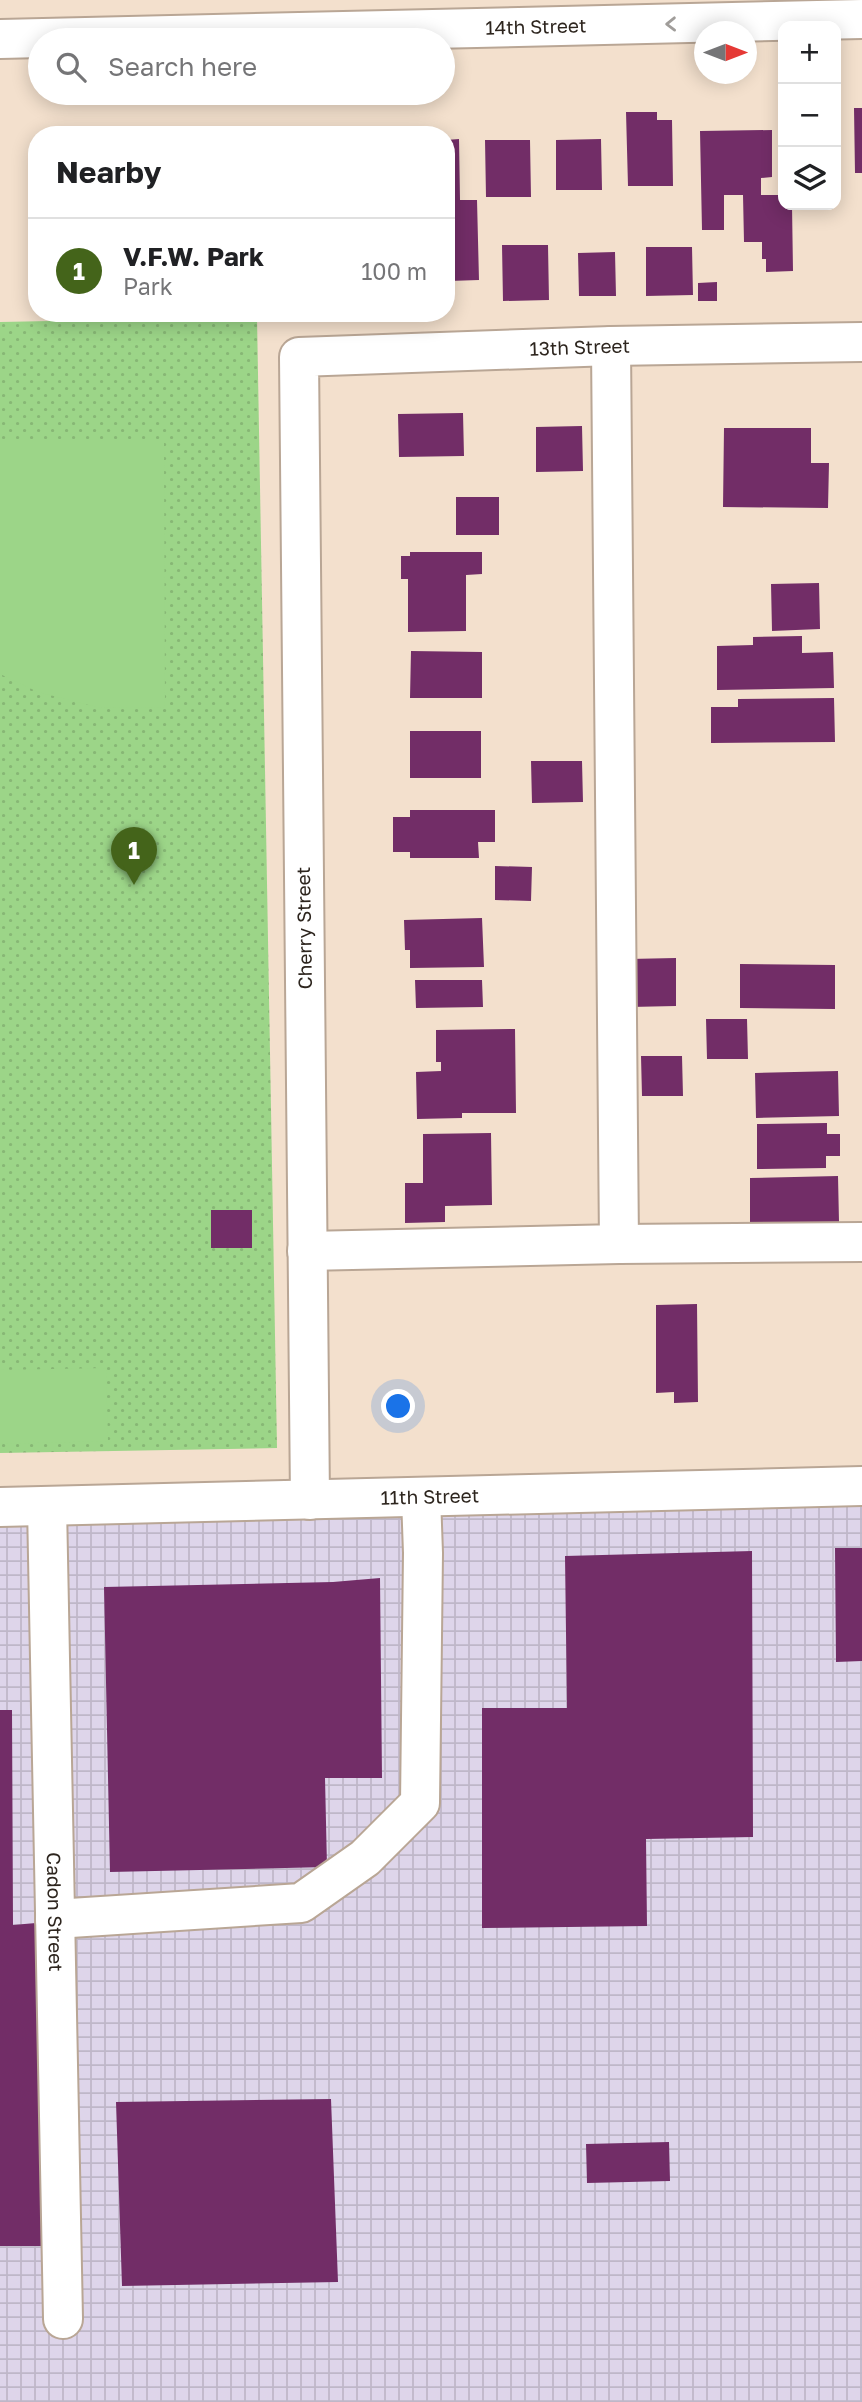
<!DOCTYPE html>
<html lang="en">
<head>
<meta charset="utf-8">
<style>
	:root { --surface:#fff; --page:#f2f2f2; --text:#202124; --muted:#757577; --line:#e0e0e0; --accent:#44641a }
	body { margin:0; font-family:"Golos Text",sans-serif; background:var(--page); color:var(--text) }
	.controls { position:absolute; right:21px; top:21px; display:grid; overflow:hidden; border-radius:14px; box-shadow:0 4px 18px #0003 }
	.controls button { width:63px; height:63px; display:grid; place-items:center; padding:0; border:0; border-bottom:2px solid var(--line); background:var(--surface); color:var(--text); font:35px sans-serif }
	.compass { position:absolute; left:694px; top:21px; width:63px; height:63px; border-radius:50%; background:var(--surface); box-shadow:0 4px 18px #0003; rotate:90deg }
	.you { position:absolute; left:399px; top:1407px; width:24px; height:24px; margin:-18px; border:5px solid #fff; border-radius:50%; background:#1a73e8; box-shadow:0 0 0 10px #1a73e833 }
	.badge { display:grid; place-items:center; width:46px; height:46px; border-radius:50%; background:var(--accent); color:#fff; font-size:23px; font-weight:700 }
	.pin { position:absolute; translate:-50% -58px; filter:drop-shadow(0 2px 4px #0008) }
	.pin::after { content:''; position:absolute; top:37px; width:24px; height:21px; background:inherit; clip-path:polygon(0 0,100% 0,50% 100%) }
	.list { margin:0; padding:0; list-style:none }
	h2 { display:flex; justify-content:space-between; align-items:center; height:91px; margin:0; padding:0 28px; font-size:30px }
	h2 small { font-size:23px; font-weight:400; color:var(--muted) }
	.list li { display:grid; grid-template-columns:46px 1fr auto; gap:21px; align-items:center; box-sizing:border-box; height:105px; padding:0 28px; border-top:2px solid var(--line) }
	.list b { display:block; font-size:26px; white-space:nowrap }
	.list p { margin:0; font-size:23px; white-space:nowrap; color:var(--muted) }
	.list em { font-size:23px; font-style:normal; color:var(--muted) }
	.icon { flex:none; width:38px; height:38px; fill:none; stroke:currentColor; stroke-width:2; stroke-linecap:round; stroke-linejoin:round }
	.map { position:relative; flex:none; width:862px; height:2402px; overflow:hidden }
	.search { position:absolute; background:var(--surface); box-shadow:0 4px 18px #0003; left:28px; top:28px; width:427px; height:77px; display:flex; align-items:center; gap:18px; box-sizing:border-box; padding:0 24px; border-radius:38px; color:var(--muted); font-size:26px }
	.panel { position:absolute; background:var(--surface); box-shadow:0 4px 18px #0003; left:28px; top:126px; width:427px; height:196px; border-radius:28px }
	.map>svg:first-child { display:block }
	.industrial { fill:url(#industrial-grid) }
	.grass { fill:url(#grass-dots) }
	.garden { fill:#9cd588 }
	.building { fill:#722d67 }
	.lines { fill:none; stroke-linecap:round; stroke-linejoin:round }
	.minor-casing { stroke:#b9a695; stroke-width:42 }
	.minor { stroke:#fff; stroke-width:38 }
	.oneway { stroke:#a09d9a }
	.labels { text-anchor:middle; stroke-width:7; stroke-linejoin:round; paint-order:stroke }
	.street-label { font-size:19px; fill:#2d251e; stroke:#fff }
</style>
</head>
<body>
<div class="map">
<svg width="862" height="2402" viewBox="0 0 862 2402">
	<defs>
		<pattern id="industrial-grid" width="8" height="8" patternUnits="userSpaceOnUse" patternTransform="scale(1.75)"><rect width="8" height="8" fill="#ded5ea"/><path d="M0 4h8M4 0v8" fill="none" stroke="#bfb7c8"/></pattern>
		<pattern id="grass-dots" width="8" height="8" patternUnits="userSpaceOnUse" patternTransform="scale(1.75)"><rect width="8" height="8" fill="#9cd588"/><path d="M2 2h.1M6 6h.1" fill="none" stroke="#87b775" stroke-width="1.8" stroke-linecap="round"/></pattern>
	</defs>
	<rect width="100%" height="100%" fill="#f3e0cd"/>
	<path class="industrial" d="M 862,1486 L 862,2402 L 0,2402 L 0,1507 Z"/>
	<path class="grass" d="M 257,317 L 277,1448 L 0,1453 L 0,322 Z"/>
	<path class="garden" d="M 0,440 L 164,440 L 165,707 L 100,708 L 38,692 L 0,674 Z
		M 106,1368 L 108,1441 L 0,1444 L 0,1370 Z"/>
	<path class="building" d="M 854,108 L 862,108 L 862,173 L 855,173 Z
		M 626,112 L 657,112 L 657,120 L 672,120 L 673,186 L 628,186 Z
		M 772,130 L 772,177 L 761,178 L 761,195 L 783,195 L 783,205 L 792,205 L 793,271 L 766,272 L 766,259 L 762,259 L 762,242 L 744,242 L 743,195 L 724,195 L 724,230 L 702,230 L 700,131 Z
		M 459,139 L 460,200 L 477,200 L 479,280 L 449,281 L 446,140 Z
		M 601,139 L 602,190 L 556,190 L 556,140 Z
		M 485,140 L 530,140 L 531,197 L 486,197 Z
		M 502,245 L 548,245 L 549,300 L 503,301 Z
		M 646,247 L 692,247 L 693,295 L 646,296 Z
		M 615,252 L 616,296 L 579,296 L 578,253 Z
		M 717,282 L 717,301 L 698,301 L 698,283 Z
		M 463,413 L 464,456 L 399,457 L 398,414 Z
		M 582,426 L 583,471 L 536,472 L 536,427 Z
		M 724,428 L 811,428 L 811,463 L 829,463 L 828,508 L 723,507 Z
		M 456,497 L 499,497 L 499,535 L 456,535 Z
		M 410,552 L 482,552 L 482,574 L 466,575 L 466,631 L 408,632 L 408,579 L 401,579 L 401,556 L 410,556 Z
		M 819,583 L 820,629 L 772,631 L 771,584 Z
		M 802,636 L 802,653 L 833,652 L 834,688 L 717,690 L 717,646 L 753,645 L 753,637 Z
		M 411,651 L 482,652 L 482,698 L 410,698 Z
		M 834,698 L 835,742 L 711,743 L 711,707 L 738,707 L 738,699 Z
		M 410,731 L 481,731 L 481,778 L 410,778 Z
		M 531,761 L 582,761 L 583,802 L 532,803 Z
		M 410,810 L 495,810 L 495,842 L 478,842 L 479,858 L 410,858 L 410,852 L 393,852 L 393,817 L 410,817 Z
		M 495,866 L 532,867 L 531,901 L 495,900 Z
		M 482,918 L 484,967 L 410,968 L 410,950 L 405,950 L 404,920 Z
		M 676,958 L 676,1006 L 630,1007 L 629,959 Z
		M 740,964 L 835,965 L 835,1009 L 740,1008 Z
		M 415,980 L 482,980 L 483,1007 L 416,1008 Z
		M 706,1019 L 747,1019 L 748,1059 L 707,1059 Z
		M 515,1029 L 516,1113 L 462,1113 L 462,1118 L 417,1119 L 416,1072 L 441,1071 L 441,1062 L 436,1062 L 436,1030 Z
		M 641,1056 L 682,1056 L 683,1096 L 642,1096 Z
		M 838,1071 L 839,1116 L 756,1118 L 755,1073 Z
		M 827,1123 L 827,1134 L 840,1134 L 840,1156 L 826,1156 L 826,1168 L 757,1169 L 757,1124 Z
		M 491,1133 L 492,1205 L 445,1206 L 445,1222 L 405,1223 L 405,1183 L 423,1183 L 423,1134 Z
		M 838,1176 L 839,1222 L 750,1223 L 750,1178 Z
		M 211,1210 L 252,1210 L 252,1248 L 211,1248 Z
		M 697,1304 L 698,1402 L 674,1403 L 674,1392 L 656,1393 L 656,1305 Z
		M 835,1548 L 862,1548 L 862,1661 L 836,1662 Z
		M 752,1551 L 753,1837 L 646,1839 L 647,1926 L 482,1928 L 482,1708 L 567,1708 L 565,1556 Z
		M 380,1578 L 382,1778 L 325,1778 L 327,1867 L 110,1872 L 104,1587 L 333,1582 Z
		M 0,1710 L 12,1710 L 13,1925 L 36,1923 L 44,2246 L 0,2246 Z
		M 331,2099 L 338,2282 L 122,2286 L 116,2102 Z
		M 669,2142 L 670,2181 L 587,2183 L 586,2144 Z"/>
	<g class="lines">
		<defs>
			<g id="minor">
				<path id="s1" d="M 0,39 L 862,19"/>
				<path d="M 619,1244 L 862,1242"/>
				<path d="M 307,1251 L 619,1244 L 611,346"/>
				<path id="s2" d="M 310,1500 L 299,357 L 611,346 L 862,342"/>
				<path id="s3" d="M 47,1506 L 63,2319"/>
				<path id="s4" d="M 0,1507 L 862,1486"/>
				<path d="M 55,1919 L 301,1903 L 365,1858 L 420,1803 L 423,1553 L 421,1497"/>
			</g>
		</defs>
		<use href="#minor" class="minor-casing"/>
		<use href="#minor" class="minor"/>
	</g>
	<defs><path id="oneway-chevron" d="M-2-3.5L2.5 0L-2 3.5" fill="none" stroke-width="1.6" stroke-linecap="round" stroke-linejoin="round" transform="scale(1.75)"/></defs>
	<use class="oneway" href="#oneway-chevron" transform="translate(671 24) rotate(179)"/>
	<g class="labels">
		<g class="street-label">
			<text dy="7" stroke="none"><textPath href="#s1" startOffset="536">14th Street</textPath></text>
			<text dy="7" stroke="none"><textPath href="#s2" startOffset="1424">13th Street</textPath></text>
			<text transform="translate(304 928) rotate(-91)" y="7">Cherry Street</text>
			<text dy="7" stroke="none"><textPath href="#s4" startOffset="430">11th Street</textPath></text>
			<text dy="7" stroke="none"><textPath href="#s3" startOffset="406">Cadon Street</textPath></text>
		</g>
	</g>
</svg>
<div class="controls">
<button>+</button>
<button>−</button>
<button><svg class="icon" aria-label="layers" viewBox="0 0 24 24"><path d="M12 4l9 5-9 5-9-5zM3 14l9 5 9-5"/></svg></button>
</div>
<svg class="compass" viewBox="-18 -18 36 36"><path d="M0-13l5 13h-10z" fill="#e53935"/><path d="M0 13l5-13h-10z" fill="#757577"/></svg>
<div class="you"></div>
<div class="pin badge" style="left:134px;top:885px">1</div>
<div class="search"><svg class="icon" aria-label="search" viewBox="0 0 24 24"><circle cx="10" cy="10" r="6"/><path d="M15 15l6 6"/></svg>Search here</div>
<section class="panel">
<h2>Nearby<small></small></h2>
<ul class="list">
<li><span class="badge">1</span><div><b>V.F.W. Park</b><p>Park</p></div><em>100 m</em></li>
</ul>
</section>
</div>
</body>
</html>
